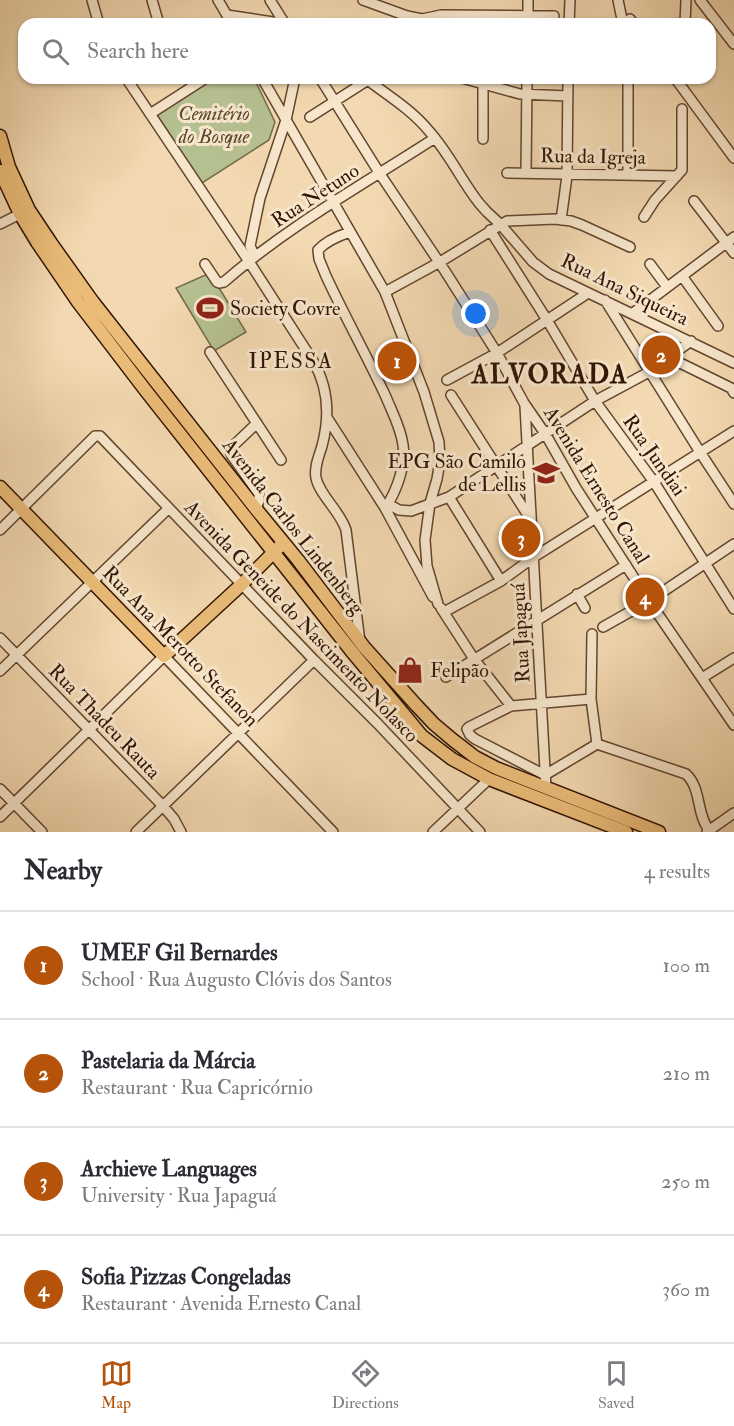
<!DOCTYPE html>
<html lang="en">
<head>
<meta charset="utf-8">
<style>
	:root { --surface:#fff; --page:#f2f2f3; --text:#2b2b33; --muted:#7c7c81; --line:#e1e1e2; --accent:#b45309 }
	body { margin:0; font-family:"IM FELL Double Pica",serif; background:var(--page); color:var(--text) }
	.you { position:absolute; left:476px; top:314px; width:21px; height:21px; margin:-15px; border:4px solid #fff; border-radius:50%; background:#1a73e8; box-shadow:0 0 0 9px #1a73e833 }
	.badge { display:grid; place-items:center; width:39px; height:39px; border-radius:50%; background:var(--accent); color:#fff; font-size:20px; font-weight:700 }
	.pin { position:absolute; translate:-50% -50%; border:3px solid #fff; box-shadow:0 2px 6px #0006 }
	.list { margin:0; padding:0; list-style:none }
	h2 { display:flex; justify-content:space-between; align-items:center; height:78px; margin:0; padding:0 24px; font-size:26px }
	h2 small { font-size:20px; font-weight:400; color:var(--muted) }
	.list li { display:grid; grid-template-columns:39px 1fr auto; gap:18px; align-items:center; box-sizing:border-box; height:108px; padding:0 24px; border-top:2px solid var(--line) }
	.list b { display:block; font-size:22px; white-space:nowrap }
	.list p { margin:0; font-size:20px; white-space:nowrap; color:var(--muted) }
	.list em { font-size:20px; font-style:normal; color:var(--muted) }
	.icon { flex:none; width:33px; height:33px; fill:none; stroke:currentColor; stroke-width:2; stroke-linecap:round; stroke-linejoin:round }
	.map { position:relative; flex:none; width:734px; height:832px; overflow:hidden }
	.search { position:absolute; background:var(--surface); box-shadow:0 2px 4px #0004; left:18px; right:18px; top:18px; height:66px; display:flex; align-items:center; gap:15px; box-sizing:border-box; padding:0 21px; border-radius:18px; color:var(--muted); font-size:22px }
	.sheet { height:510px; background:var(--surface) }
	nav { display:flex; justify-content:space-around; align-items:center; box-sizing:border-box; height:84px; border-top:2px solid var(--line); background:var(--surface); font-size:16px; color:var(--muted) }
	nav a { display:grid; justify-items:center; gap:3px }
	nav .on { color:var(--accent) }
	.map>svg:first-child { display:block }
	.green { fill:#b5c090; stroke:#746a4a; stroke-width:1.5 }
	.lines { fill:none; stroke-linecap:round; stroke-linejoin:round }
	.minor-casing { stroke:#62452f; stroke-width:12 }
	.major-casing { stroke:#321404; stroke-width:15 }
	.minor { stroke:#f7e6cc; stroke-width:9 }
	.major { stroke:#eabc78; stroke-width:12 }
	.labels { text-anchor:middle; stroke-width:6; stroke-linejoin:round; paint-order:stroke }
	.park-label { font-size:20px; font-style:italic; fill:#59482e; stroke:#f7e6cc }
	.street-label { font-size:20px; fill:#321404; stroke:#f7e6cc }
	.poi-label { font-size:20px; fill:#321404; stroke:#f7e6cc; text-anchor:start }
	.quarter-label { font-size:22px; letter-spacing:1.5px; fill:#321404; stroke:#f7e6cc }
	.district-label { font-size:26px; font-weight:bold; letter-spacing:1.5px; fill:#321404; stroke:#f7e6cc }
</style>
</head>
<body>
<div class="map">
<svg width="734" height="832" viewBox="0 0 734 832">
	<rect width="100%" height="100%" fill="#f3d9b1"/>
	<filter id="stains"><feTurbulence type="fractalNoise" baseFrequency=".00333" numOctaves="4"/><feColorMatrix values="0 0 0 0 .2 0 0 0 0 .09 0 0 0 0 .02 0 0 0 .5 -.17"/></filter>
	<radialGradient id="worn" r=".72"><stop offset=".6" stop-color="#630" stop-opacity="0"/><stop offset="1" stop-color="#630" stop-opacity=".3"/></radialGradient>
	<path class="green" d="M 211,78 L 254,78 L 275,122 L 269,140 L 202,183 L 157,115 L 159,110 Z
		M 210,273 L 246,332 L 214,351 L 176,288 Z"/>
	<g class="lines">
		<defs>
			<path id="minor" d="M 92,0 L 98,21 L 100,24 L 112,24
				M 152,0 L 159,24
				M 218,0 L 232,24
				M 270,0 L 285,24
				M 363,0 L 407,16 L 422,19 L 441,15 L 554,16
				M 618,0 L 623,24
				M 700,0 L 734,44
				M 227,15 L 286,24
				M 630,19 L 634,24
				M 528,24 L 528,0
				M 569,24 L 570,0
				M 685,24 L 686,0
				M 126,78 L 248,260 L 313,361 C 329,388 330,416 322,446 C 319,456 314,467 316,478 C 320,496 340,511 346,530 L 360,642
				M 262,78 L 385,292 L 424,392 L 439,442 L 440,461 L 437,479 L 430,503 L 425,540 L 427,566 L 438,604
				M 320,78 L 380,174 L 445,271 L 497,353 L 524,403 L 546,435 L 576,488 L 649,601 L 734,725
				M 365,78 C 387,95 411,109 429,131 C 449,153 461,180 479,203 L 487,212 L 500,224 L 533,262 L 549,274 L 734,363
				M 462,78 L 520,94 L 568,96
				M 628,78 L 628,175
				M 675,78 L 734,158
				M 150,114 L 206,78
				M 310,117 L 368,80
				M 483,139 L 483,80
				M 507,173 L 677,176
				M 526,173 L 527,78
				M 694,201 L 734,253
				M 644,217 L 655,200 L 682,170 L 682,109
				M 561,220 L 567,176 L 568,78
				M 0,224 L 20,214
				M 490,230 L 547,320 L 595,401 L 654,482 L 734,609
				M 350,232 C 338,236 326,241 318,250 L 319,259 L 326,276 C 345,317 367,356 386,397 C 392,412 401,428 403,445 C 406,465 397,490 386,507
				M 255,256 L 250,246 L 260,198 L 286,120 L 295,78
				M 205,264 L 217,282 L 219,283 L 224,282 C 288,226 364,184 435,138
				M 650,264 L 667,287
				M 682,276 L 718,326
				M 385,292 L 440,262 L 507,221 L 555,219 L 571,221 L 582,225 L 630,247
				M 605,300 L 700,452 L 734,504
				M 633,313 L 734,237
				M 210,352 L 281,460
				M 668,357 L 731,388 L 734,393
				M 447,380 L 497,353 L 588,293
				M 451,395 L 531,520
				M 525,406 L 546,788
				M 328,419 L 385,508 L 433,597
				M 449,497 L 501,581
				M 388,504 L 399,510 L 411,511 L 449,497 L 595,401 L 649,372 L 691,341
				M 256,509 L 259,501 L 259,494 L 232,456 L 230,451 L 233,446 L 257,423
				M 0,530 L 95,436 L 100,436 L 314,660 L 378,724 L 480,832
				M 577,594 L 585,608
				M 441,608 L 474,659 L 511,706
				M 444,612 L 501,581 L 534,557 L 734,431
				M 603,627 L 649,601 L 734,544
				M 592,634 L 591,699 L 597,744
				M 0,638 L 163,806 L 174,819 L 181,832
				M 0,671 L 169,508
				M 446,677 L 626,565
				M 702,678 L 734,658
				M 591,699 L 511,706 L 469,727 L 467,729 L 470,735 L 475,739 L 545,775 L 597,744
				M 597,744 L 686,774 C 702,789 696,814 709,830
				M 0,789 L 42,832
				M 0,817 L 164,656 L 333,832
				M 136,832 L 314,660
				M 433,832 L 489,779
				M 707,832 L 734,813"/>
			<path id="major" d="M 0,136 L 9,167 L 29,210 L 51,243 L 93,302 L 256,509 L 298,560 L 364,647 L 417,706 L 434,724 L 453,740 L 475,757 L 496,768 L 659,832
				M 0,171 L 20,214 L 37,242 L 78,302 L 146,391 L 353,653 L 422,736 L 452,759 L 489,779 L 626,832
				M 0,487 L 164,656 L 241,585 L 279,547"/>
		</defs>
		<use href="#minor" class="minor-casing"/>
		<use href="#major" class="major-casing"/>
		<use href="#minor" class="minor"/>
		<use href="#major" class="major"/>
	</g>
	<defs>
		<symbol id="stadium-bare" viewBox="-9 -9 18 18"><path d="M0-5a6.5 5 0 1 0 0 10a6.5 5 0 1 0 0-10ZM-3.5-1.8h7v3.6h-7Z" fill="#8f2418" stroke="#f7e6cc" stroke-width="2.5" paint-order="stroke"/></symbol>
		<symbol id="school-bare" viewBox="-9 -9 18 18"><path d="M0-5L7-2L0 1L-7-2ZM-4 1L0 2.5L4 1V4Q0 6-4 4Z" fill="#8f2418" stroke="#f7e6cc" stroke-width="2.5" paint-order="stroke"/></symbol>
		<symbol id="shop-bare" viewBox="-9 -9 18 18"><path d="M-5-2.5h2.3a2.7 3.5 0 0 1 5.4 0H5L5.5 6h-11ZM-1.5-2.5h3a1.5 2.3 0 0 0-3 0Z" fill="#8f2418" stroke="#f7e6cc" stroke-width="2.5" paint-order="stroke"/></symbol>
	</defs>
	<g fill-rule="evenodd">
		<use href="#stadium-bare" x="191" y="289" width="38" height="38"/>
		<use href="#school-bare" x="527" y="454" width="38" height="38"/>
		<use href="#shop-bare" x="391" y="651" width="38" height="38"/>
	</g>
	<g class="labels">
		<g class="park-label">
			<text x="214" y="120">Cemitério<tspan x="214" dy="23">do Bosque</tspan></text>
		</g>
		<g class="street-label">
			<text transform="translate(593 156) rotate(1)" y="7">Rua da Igreja</text>
			<text transform="translate(315 195) rotate(-33)" y="7">Rua Netuno</text>
			<text transform="translate(625 289) rotate(26)" y="7">Rua Ana Siqueira</text>
			<text transform="translate(655 455) rotate(55)" y="7">Rua Jundiai</text>
			<text transform="translate(597 485) rotate(58)" y="7">Avenida Ernesto Canal</text>
			<text transform="translate(294 526) rotate(52)" y="7">Avenida Carlos Lindenberg</text>
			<text transform="translate(302 621) rotate(46)" y="7">Avenida Geneide do Nascimento Nolasco</text>
			<text transform="translate(520 633) rotate(-93)" y="7">Rua Japaguá</text>
			<text transform="translate(181 646) rotate(46)" y="7">Rua Ana Merotto Stefanon</text>
			<text transform="translate(105 721) rotate(46)" y="7">Rua Thadeu Rauta</text>
		</g>
		<g class="poi-label">
			<text x="230" y="315">Society Covre</text>
			<text x="526" y="468" text-anchor="end">EPG São Camilo<tspan x="526" dy="23">de Lellis</tspan></text>
			<text x="430" y="677">Felipão</text>
		</g>
		<g class="quarter-label">
			<text x="291" y="368">IPESSA</text>
		</g>
		<g class="district-label">
			<text x="550" y="383">ALVORADA</text>
		</g>
	</g>
	<rect width="100%" height="100%" filter="url(#stains)"/>
	<rect width="100%" height="100%" fill="url(#worn)"/>
</svg>
<div class="you"></div>
<div class="pin badge" style="left:397px;top:361px">1</div>
<div class="pin badge" style="left:661px;top:355px">2</div>
<div class="pin badge" style="left:521px;top:538px">3</div>
<div class="pin badge" style="left:645px;top:597px">4</div>
<div class="search"><svg class="icon" aria-label="search" viewBox="0 0 24 24"><circle cx="10" cy="10" r="6"/><path d="M15 15l6 6"/></svg>Search here</div>
</div>
<section class="sheet">
<h2>Nearby<small>4 results</small></h2>
<ul class="list">
<li><span class="badge">1</span><div><b>UMEF Gil Bernardes</b><p>School · Rua Augusto Clóvis dos Santos</p></div><em>100 m</em></li>
<li><span class="badge">2</span><div><b>Pastelaria da Márcia</b><p>Restaurant · Rua Capricórnio</p></div><em>210 m</em></li>
<li><span class="badge">3</span><div><b>Archieve Languages</b><p>University · Rua Japaguá</p></div><em>250 m</em></li>
<li><span class="badge">4</span><div><b>Sofia Pizzas Congeladas</b><p>Restaurant · Avenida Ernesto Canal</p></div><em>360 m</em></li>
</ul>
</section>
<nav>
<a class="on"><svg class="icon" aria-label="map" viewBox="0 0 24 24"><path d="M3 6l6-2 6 2 6-2v14l-6 2-6-2-6 2zM9 4v14M15 6v14"/></svg>Map</a>
<a><svg class="icon" aria-label="directions" viewBox="0 0 24 24"><path d="M12 3l9 9-9 9-9-9zM9 14v-3h6M13 9l2 2-2 2"/></svg>Directions</a>
<a><svg class="icon" aria-label="saved" viewBox="0 0 24 24"><path d="M7 4h10v16l-5-4-5 4z"/></svg>Saved</a>
</nav>
</body>
</html>
